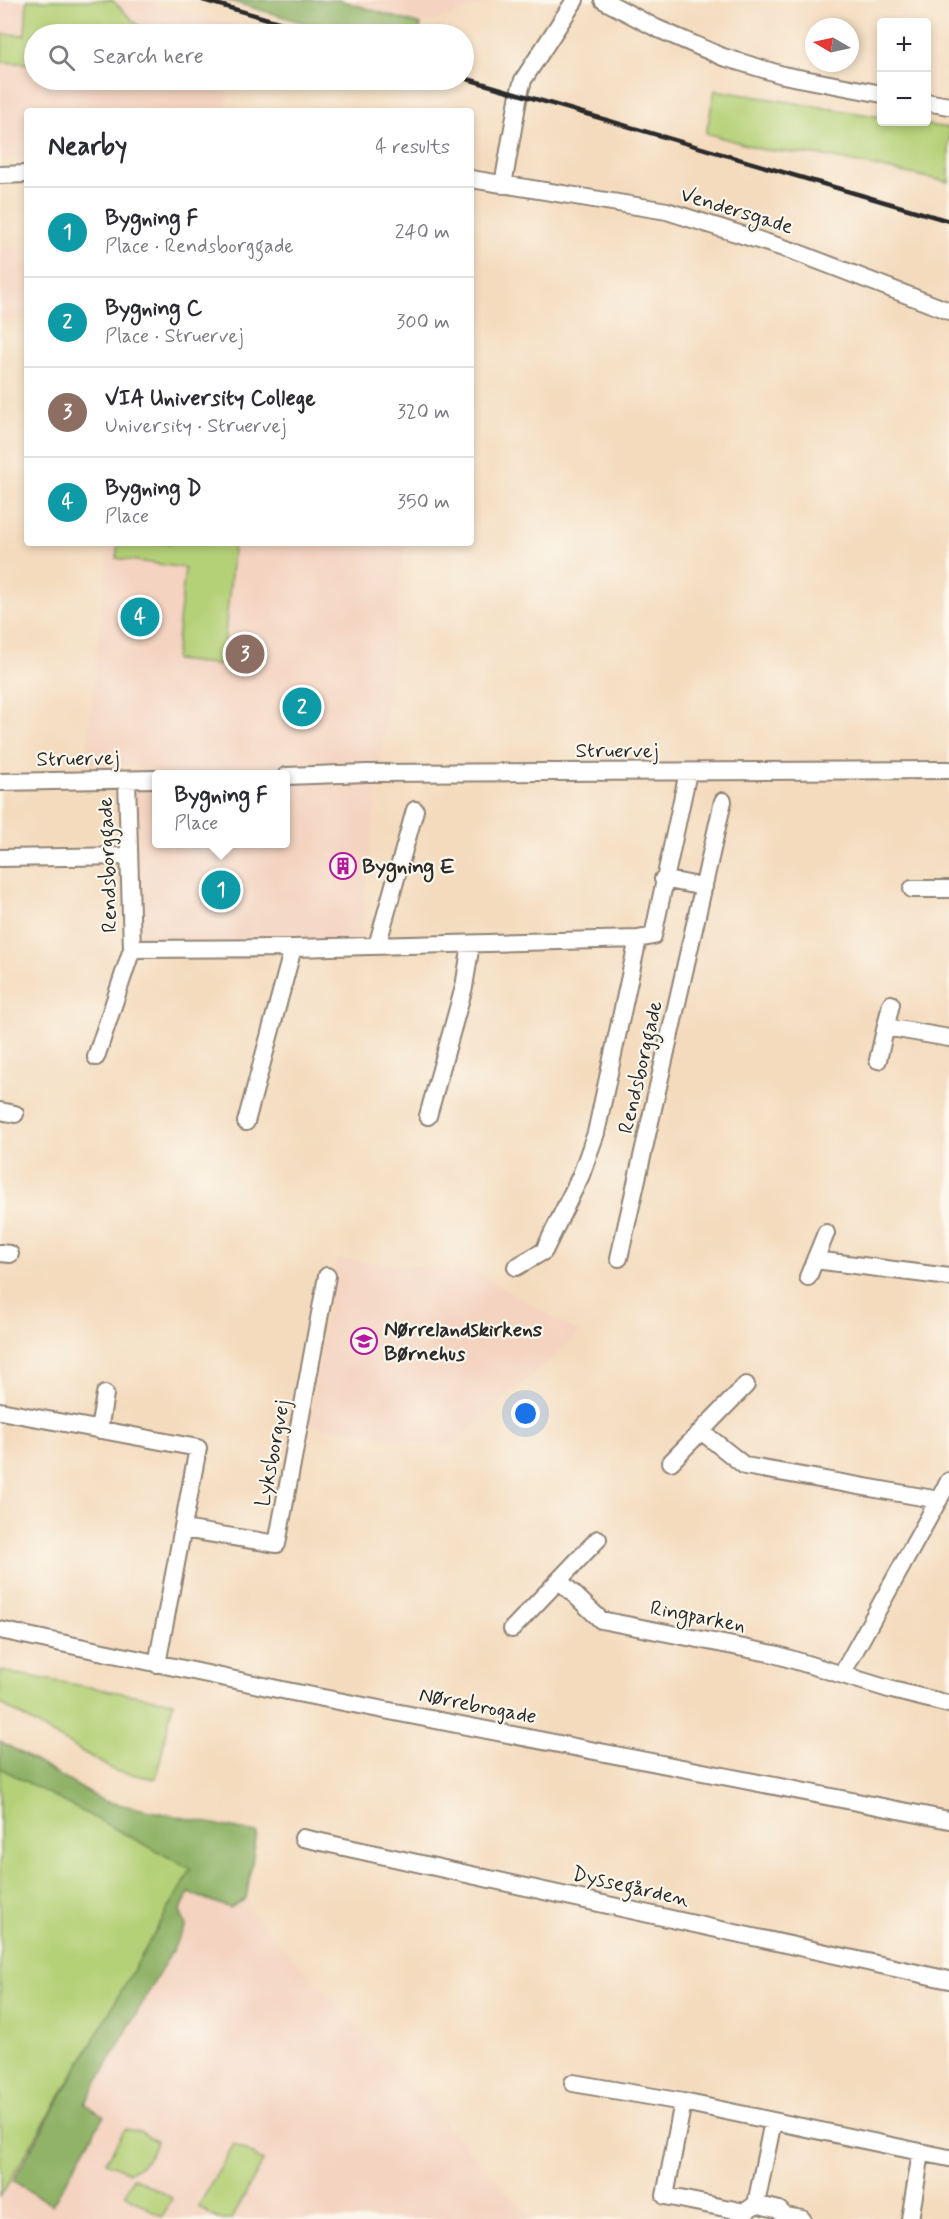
<!DOCTYPE html>
<html lang="en">
<head>
<meta charset="utf-8">
<style>
	:root { --surface:#fff; --page:#f2f2f3; --text:#2b2b33; --muted:#7c7c81; --line:#e1e1e2; --accent:#d93025 }
	body { margin:0; font-family:Mynerve,sans-serif; background:var(--page); color:var(--text) }
	.controls { position:absolute; right:18px; top:18px; display:grid; overflow:hidden; border-radius:6px; box-shadow:0 3px 9px #0003 }
	.controls button { width:54px; height:54px; display:grid; place-items:center; padding:0; border:0; border-bottom:2px solid var(--line); background:var(--surface); color:var(--text); font:30px sans-serif }
	.compass { position:absolute; left:805px; top:18px; width:54px; height:54px; border-radius:50%; background:var(--surface); box-shadow:0 3px 9px #0003; rotate:279deg }
	.you { position:absolute; left:526px; top:1414px; width:21px; height:21px; margin:-15px; border:4px solid #fff; border-radius:50%; background:#1a73e8; box-shadow:0 0 0 9px #1a73e833 }
	.badge { display:grid; place-items:center; width:39px; height:39px; border-radius:50%; background:var(--accent); color:#fff; font-size:20px; font-weight:700 }
	.pin { position:absolute; translate:-50% -50%; border:3px solid #fff; box-shadow:0 2px 6px #0006 }
	.popup { position:absolute; left:152px; top:770px; width:138px; height:78px; box-sizing:border-box; display:grid; place-content:center; border-radius:6px; background:var(--surface); filter:drop-shadow(0 2px 4px #0005); font-size:20px; white-space:nowrap; color:var(--muted) }
	.popup b { font-size:22px; color:var(--text) }
	.popup::after { content:''; position:absolute; left:50%; top:100%; margin-left:-12px; border:12px solid transparent; border-top-color:var(--surface) }
	.list { margin:0; padding:0; list-style:none }
	h2 { display:flex; justify-content:space-between; align-items:center; height:78px; margin:0; padding:0 24px; font-size:26px }
	h2 small { font-size:20px; font-weight:400; color:var(--muted) }
	.list li { display:grid; grid-template-columns:39px 1fr auto; gap:18px; align-items:center; box-sizing:border-box; height:90px; padding:0 24px; border-top:2px solid var(--line) }
	.list b { display:block; font-size:22px; white-space:nowrap }
	.list p { margin:0; font-size:20px; white-space:nowrap; color:var(--muted) }
	.list em { font-size:20px; font-style:normal; color:var(--muted) }
	.icon { flex:none; width:33px; height:33px; fill:none; stroke:currentColor; stroke-width:2; stroke-linecap:round; stroke-linejoin:round }
	.map { position:relative; flex:none; width:949px; height:2219px; overflow:hidden }
	.search { position:absolute; background:var(--surface); box-shadow:0 3px 9px #0003; left:24px; top:24px; width:450px; height:66px; display:flex; align-items:center; gap:15px; box-sizing:border-box; padding:0 21px; border-radius:33px; color:var(--muted); font-size:22px }
	.panel { position:absolute; background:var(--surface); box-shadow:0 3px 9px #0003; left:24px; top:108px; width:450px; height:438px; border-radius:6px }
	.map>svg:first-child { display:block }
	.built { fill:#f4d3c0; fill-rule:evenodd }
	.green { fill:#b5d178; stroke:#707e52; stroke-width:1.5 }
	.forest { fill:#90b368; stroke:#5e6f4a; stroke-width:1.5 }
	.lines { fill:none; stroke-linecap:round; stroke-linejoin:round }
	.minor-casing { stroke:#908374; stroke-width:20 }
	.minor { stroke:#fff; stroke-width:16 }
	.rail { stroke:#2b2b2b; stroke-width:4.5 }
	.labels { text-anchor:middle; stroke-width:4.5; stroke-linejoin:round; paint-order:stroke }
	.street-label { font-size:21px; fill:#2b2b2b; stroke:#fbf7ec }
	.poi-label { font-size:21px; font-weight:bold; fill:#2b2b2b; stroke:#fbf7ec; text-anchor:start }
</style>
</head>
<body>
<div class="map">
<svg width="949" height="2219" viewBox="0 0 949 2219">
	<rect width="100%" height="100%" fill="#fbf7ec"/>
	<filter id="ink" filterUnits="userSpaceOnUse"><feTurbulence type="fractalNoise" baseFrequency=".0167" numOctaves="2"/><feDisplacementMap in="SourceGraphic" scale="12" xChannelSelector="R" yChannelSelector="G"/><feConvolveMatrix kernelMatrix="1 2 1 2 8 2 1 2 1" color-interpolation-filters="sRGB"/></filter>
	<filter id="wash" filterUnits="userSpaceOnUse"><feTurbulence type="fractalNoise" baseFrequency=".008" numOctaves="4" result="noise"/><feDisplacementMap in="SourceGraphic" scale="24" xChannelSelector="R" yChannelSelector="G"/><feGaussianBlur stdDeviation="1.35" result="paint"/><feColorMatrix in="noise" values="0 0 0 0 0 0 0 0 0 0 0 0 0 0 0 0 0 1.4 0 .05"/><feComposite in="paint" operator="in"/></filter>
	<g filter="url(#wash)">
		<rect width="100%" height="100%" fill="#f4dbbe"/>
		<path class="built" d="M 0,0 L 144,0 L 235,26 L 234,34 L 34,34 L 34,80 L 228,80 L 226,111 L 27,111 L 27,158 L 0,160 Z
			M 340,0 L 497,0 L 421,25 Z
			M 27,247 L 27,319 L 0,321 L 0,249 Z
			M 109,543 L 405,543 L 360,940 L 141,943 L 136,765 L 85,764 ZM 156,774 L 286,774 L 286,844 L 156,844 Z
			M 336,1259 L 473,1271 L 580,1333 L 448,1448 L 309,1424 Z
			M 0,1740 L 109,1803 L 257,1834 L 247,1896 L 250,1910 L 532,2219 L 0,2219 Z"/>
		<path class="green" d="M 27,0 L 112,0 L 147,34 L 34,34 L 34,64 L 1,62 L 3,34 L 25,35 Z
			M 715,90 L 881,117 L 882,122 L 907,122 L 949,128 L 949,182 L 825,156 L 764,150 L 706,133 Z
			M 118,543 L 234,543 L 222,665 L 175,660 L 185,568 L 116,558 Z
			M 0,1671 L 173,1702 L 156,1779 L 115,1771 L 0,1703 Z
			M 0,1756 L 199,1864 L 0,2197 Z
			M 125,2129 L 141,2132 L 156,2141 C 152,2157 144,2165 129,2172 L 106,2162 Z
			M 234,2144 L 263,2161 L 232,2219 L 218,2219 L 198,2207 Z
			M 133,2177 L 172,2198 L 162,2217 L 125,2194 Z"/>
		<path class="forest" d="M 226,0 L 340,0 L 421,25 L 419,34 L 342,34 Z
			M 0,1741 L 103,1801 L 257,1833 L 246,1899 L 230,1908 L 189,1893 L 180,1911 L 186,1926 L 85,2104 L 104,2116 L 52,2205 L 13,2181 L 191,1869 L 0,1768 Z"/>
	</g>
	<g filter="url(#ink)">
		<g class="lines">
			<defs>
				<path id="minor" d="M 603,0 L 656,28 L 723,57 L 783,75 L 882,94
					M 926,102 L 949,106
					M 0,175 L 27,174
					M 471,179 L 667,211 L 793,251 L 949,311
					M 503,185 L 519,94 L 523,80 L 575,0
					M 286,776 L 367,773 L 949,770
					M 127,780 L 132,949 L 293,948 L 638,939 L 653,936 L 688,772
					M 0,782 L 156,779
					M 0,858 L 129,856
					M 663,879 L 704,887
					M 912,889 L 949,889
					M 377,946 L 415,810
					M 886,1027 L 949,1038
					M 96,1057 L 132,949
					M 878,1060 L 891,1004
					M 0,1111 L 15,1114
					M 428,1116 L 464,987 L 471,944
					M 246,1122 L 293,948
					M 0,1253 L 10,1254
					M 619,1258 L 723,801
					M 815,1260 L 949,1277
					M 516,1267 L 544,1251 L 581,1175 L 596,1133 L 638,939
					M 808,1277 L 826,1233
					M 0,1411 L 198,1448 L 157,1664
					M 99,1430 L 105,1394
					M 701,1431 L 745,1466 L 939,1500
					M 671,1462 L 746,1385
					M 183,1529 L 277,1544 L 327,1276
					M 559,1580 L 601,1620 L 774,1654 L 892,1690 L 949,1704
					M 512,1629 L 598,1539
					M 0,1630 L 287,1691 L 949,1820
					M 842,1674 L 949,1481
					M 303,1838 L 949,1980
					M 573,2083 L 683,2102 L 949,2158
					M 683,2102 L 665,2196 L 745,2212 L 756,2204 L 773,2121
					M 756,2204 L 779,2210 L 785,2216 L 802,2219
					M 910,2219 L 921,2153"/>
			</defs>
			<use href="#minor" class="minor-casing"/>
			<use href="#minor" class="minor"/>
			<path class="rail" d="M 203,0 L 319,34
				M 464,78 L 949,221"/>
		</g>
	</g>
	<defs>
		<symbol id="building-ring" viewBox="-11 -11 22 22"><circle r="9.5" fill="#fbf7ec" stroke="#b5179e" stroke-width="1.5"/><path d="M-4-6H4V6H1V3H-1V6H-4ZM-2.5-4.3h1.7v1.8h-1.7ZM.8-4.3h1.7v1.8H.8ZM-2.5-1h1.7V.8h-1.7ZM.8-1h1.7V.8H.8Z" fill="#b5179e"/></symbol>
		<symbol id="school-ring" viewBox="-11 -11 22 22"><circle r="9.5" fill="#fbf7ec" stroke="#b5179e" stroke-width="1.5"/><path d="M0-5L7-2L0 1L-7-2ZM-4 1L0 2.5L4 1V4Q0 6-4 4Z" fill="#b5179e"/></symbol>
	</defs>
	<g fill-rule="evenodd">
		<use href="#building-ring" x="328" y="851" width="30" height="30"/>
		<use href="#school-ring" x="349" y="1326" width="30" height="30"/>
	</g>
	<g class="labels">
		<g class="street-label">
			<text transform="translate(737 210) rotate(17)" y="7">Vendersgade</text>
			<text x="617" y="757">Struervej</text>
			<text transform="translate(78 758) rotate(-1)" y="7">Struervej</text>
			<text transform="translate(107 865) rotate(-92)" y="7">Rendsborggade</text>
			<text transform="translate(640 1067) rotate(-77)" y="7">Rendsborggade</text>
			<text transform="translate(272 1453) rotate(-79)" y="7">Lyksborgvej</text>
			<text transform="translate(698 1616) rotate(11)" y="7">Ringparken</text>
			<text transform="translate(478 1705) rotate(11)" y="7">Nørrebrogade</text>
			<text transform="translate(631 1886) rotate(13)" y="7">Dyssegården</text>
		</g>
		<g class="poi-label">
			<text x="362" y="873">Bygning E</text>
			<text x="384" y="1336">Nørrelandskirkens<tspan x="384" dy="24">Børnehus</tspan></text>
		</g>
	</g>
</svg>
<div class="controls">
<button>+</button>
<button>−</button>
</div>
<svg class="compass" viewBox="-18 -18 36 36"><path d="M0-13l5 13h-10z" fill="#e53935"/><path d="M0 13l5-13h-10z" fill="#7c7c81"/></svg>
<div class="you"></div>
<div class="pin badge" style="left:221px;top:890px;background:#0f9aa8">1</div>
<div class="popup"><b>Bygning F</b>Place</div>
<div class="pin badge" style="left:302px;top:707px;background:#0f9aa8">2</div>
<div class="pin badge" style="left:245px;top:654px;background:#8d6e63">3</div>
<div class="pin badge" style="left:140px;top:617px;background:#0f9aa8">4</div>
<div class="search"><svg class="icon" aria-label="search" viewBox="0 0 24 24"><circle cx="10" cy="10" r="6"/><path d="M15 15l6 6"/></svg>Search here</div>
<section class="panel">
<h2>Nearby<small>4 results</small></h2>
<ul class="list">
<li><span class="badge" style="background:#0f9aa8">1</span><div><b>Bygning F</b><p>Place · Rendsborggade</p></div><em>240 m</em></li>
<li><span class="badge" style="background:#0f9aa8">2</span><div><b>Bygning C</b><p>Place · Struervej</p></div><em>300 m</em></li>
<li><span class="badge" style="background:#8d6e63">3</span><div><b>VIA University College</b><p>University · Struervej</p></div><em>320 m</em></li>
<li><span class="badge" style="background:#0f9aa8">4</span><div><b>Bygning D</b><p>Place</p></div><em>350 m</em></li>
</ul>
</section>
</div>
</body>
</html>
